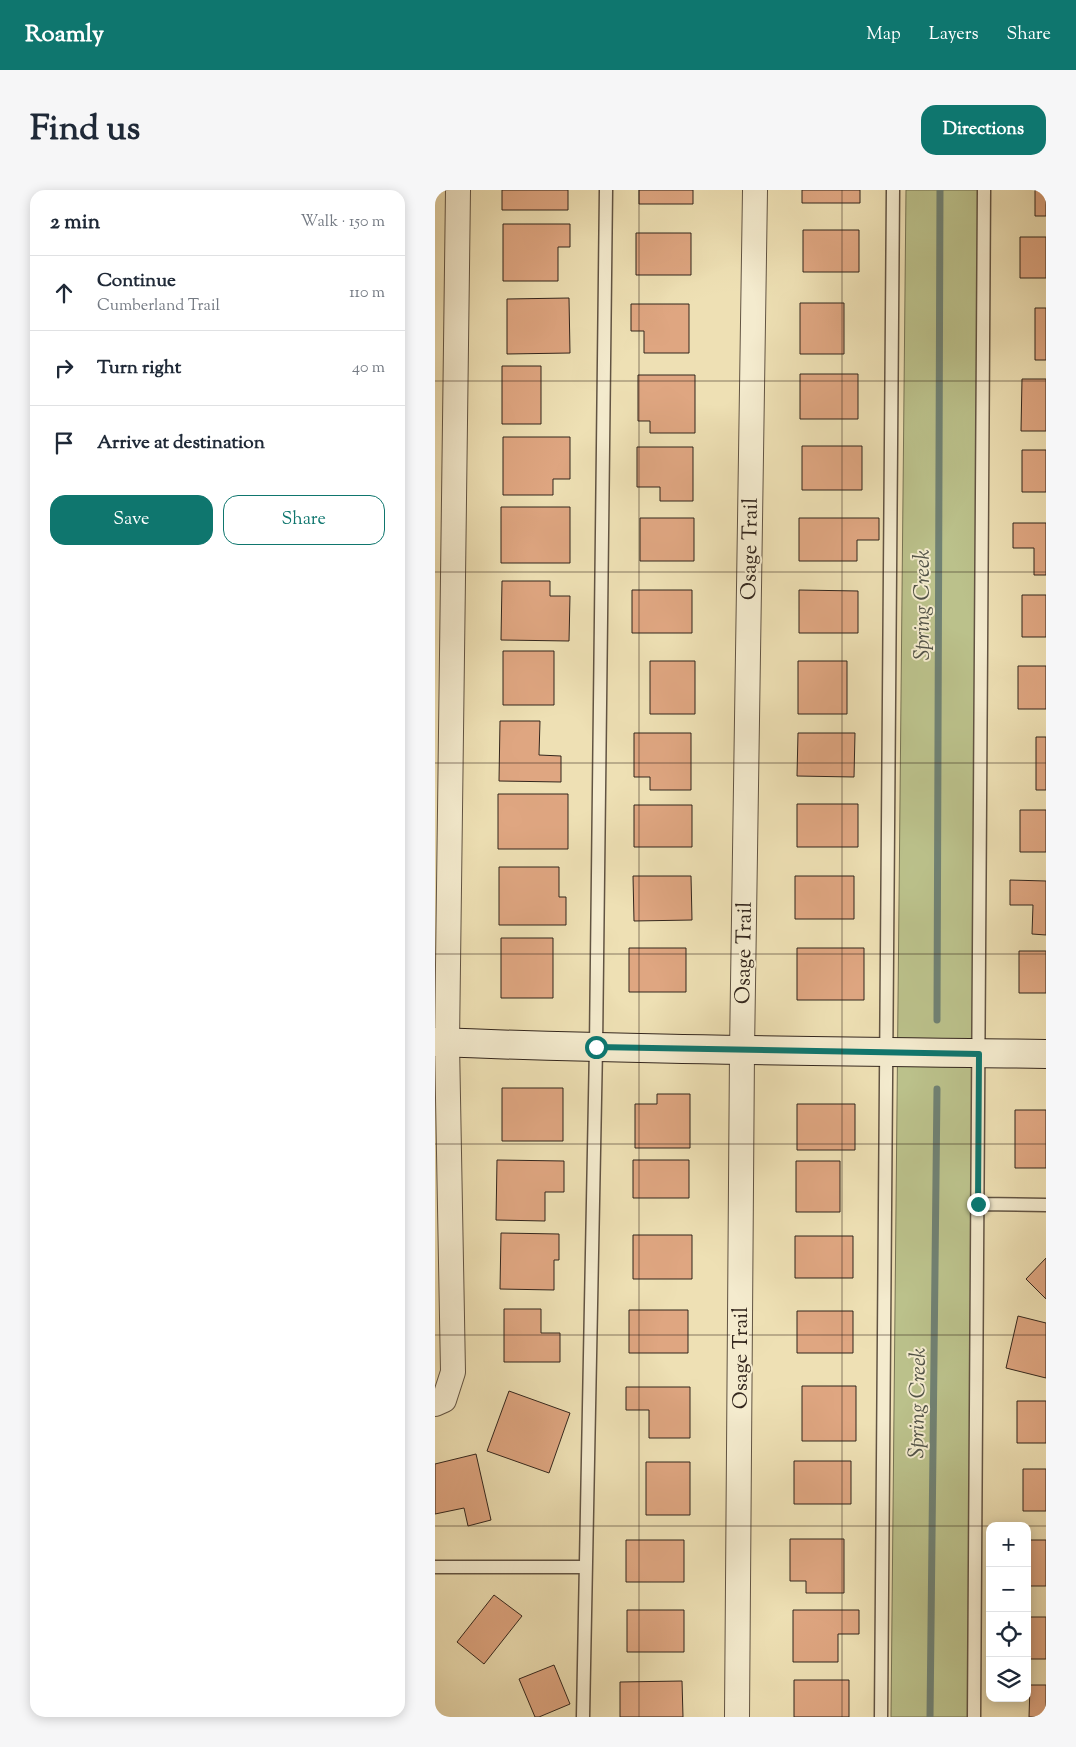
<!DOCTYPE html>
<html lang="en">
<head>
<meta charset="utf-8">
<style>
	:root { --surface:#fff; --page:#f6f6f7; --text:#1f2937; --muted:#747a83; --line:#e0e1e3; --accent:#0f766e }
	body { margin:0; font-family:"Sorts Mill Goudy",serif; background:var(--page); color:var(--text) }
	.controls { position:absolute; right:15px; bottom:15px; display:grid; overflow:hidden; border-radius:10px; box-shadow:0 2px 12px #0003 }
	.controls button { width:45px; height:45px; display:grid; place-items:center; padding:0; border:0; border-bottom:1px solid var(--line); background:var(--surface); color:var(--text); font:25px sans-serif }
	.stop { position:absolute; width:15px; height:15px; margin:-11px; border:4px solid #0f766e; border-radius:50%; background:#fff }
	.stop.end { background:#0f766e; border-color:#fff; box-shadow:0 1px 5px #0008 }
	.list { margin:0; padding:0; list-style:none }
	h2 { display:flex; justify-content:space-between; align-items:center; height:65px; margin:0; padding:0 20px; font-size:21px }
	h2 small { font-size:16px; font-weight:400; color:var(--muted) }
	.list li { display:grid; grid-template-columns:32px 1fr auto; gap:15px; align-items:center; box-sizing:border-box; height:75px; padding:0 20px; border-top:1px solid var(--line) }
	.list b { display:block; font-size:19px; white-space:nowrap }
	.list p { margin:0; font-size:16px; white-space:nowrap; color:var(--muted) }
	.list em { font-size:16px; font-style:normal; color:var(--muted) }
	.actions { display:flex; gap:10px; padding:15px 20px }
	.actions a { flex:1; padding:11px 0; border:1px solid var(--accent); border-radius:15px; text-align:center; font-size:18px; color:var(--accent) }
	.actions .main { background:var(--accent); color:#fff }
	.icon { flex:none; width:28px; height:28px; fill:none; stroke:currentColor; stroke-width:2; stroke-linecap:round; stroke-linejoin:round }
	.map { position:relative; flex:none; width:611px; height:1527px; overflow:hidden; border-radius:15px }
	header { display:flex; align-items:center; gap:30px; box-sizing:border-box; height:70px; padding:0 25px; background:var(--accent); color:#fff }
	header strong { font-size:24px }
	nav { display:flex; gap:28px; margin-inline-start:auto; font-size:18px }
	.intro { display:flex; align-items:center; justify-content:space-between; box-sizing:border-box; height:120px; padding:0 30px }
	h1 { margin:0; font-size:35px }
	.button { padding:12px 22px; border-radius:15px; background:var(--accent); color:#fff; font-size:18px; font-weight:700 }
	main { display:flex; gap:30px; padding:0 30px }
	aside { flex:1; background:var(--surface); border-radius:15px; box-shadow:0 2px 12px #0003 }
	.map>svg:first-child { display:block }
	.green { fill:#bbc18b; stroke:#777454 }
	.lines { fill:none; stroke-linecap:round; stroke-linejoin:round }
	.stream { stroke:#708173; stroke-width:7 }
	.building { fill:#dfa681; stroke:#33261d }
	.lane-casing { stroke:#625443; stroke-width:15 }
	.street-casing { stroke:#625443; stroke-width:26 }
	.secondary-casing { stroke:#33261d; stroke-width:30 }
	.lane { stroke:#f4ebce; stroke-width:12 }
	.street { stroke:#f4ebce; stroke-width:24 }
	.secondary { stroke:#f4ebce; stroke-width:28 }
	.route { stroke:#0f766e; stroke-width:6 }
	.grid { fill:none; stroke:#33261d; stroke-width:1; stroke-opacity:0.55 }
	.labels { text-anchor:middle; stroke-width:4; stroke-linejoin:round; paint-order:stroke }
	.street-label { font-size:21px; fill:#33261d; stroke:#f4ebce }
	.water-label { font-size:22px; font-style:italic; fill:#525348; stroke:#f4ebce }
</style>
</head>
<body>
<header>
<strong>Roamly</strong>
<nav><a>Map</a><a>Layers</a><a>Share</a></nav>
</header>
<div class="intro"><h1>Find us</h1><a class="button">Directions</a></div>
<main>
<aside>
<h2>2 min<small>Walk · 150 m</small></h2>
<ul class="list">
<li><svg class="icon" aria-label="ahead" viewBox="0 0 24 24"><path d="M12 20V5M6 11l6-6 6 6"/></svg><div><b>Continue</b><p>Cumberland Trail</p></div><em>110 m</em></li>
<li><svg class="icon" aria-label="right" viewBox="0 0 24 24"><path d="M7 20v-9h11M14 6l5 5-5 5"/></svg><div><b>Turn right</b></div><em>40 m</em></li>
<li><svg class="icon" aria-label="arrive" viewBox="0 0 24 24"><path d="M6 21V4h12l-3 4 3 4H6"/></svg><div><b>Arrive at destination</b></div></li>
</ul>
<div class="actions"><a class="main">Save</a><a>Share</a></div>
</aside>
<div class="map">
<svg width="611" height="1527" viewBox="0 0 611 1527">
	<rect width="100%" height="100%" fill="#eee0b4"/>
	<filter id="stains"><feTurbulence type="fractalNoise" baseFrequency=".004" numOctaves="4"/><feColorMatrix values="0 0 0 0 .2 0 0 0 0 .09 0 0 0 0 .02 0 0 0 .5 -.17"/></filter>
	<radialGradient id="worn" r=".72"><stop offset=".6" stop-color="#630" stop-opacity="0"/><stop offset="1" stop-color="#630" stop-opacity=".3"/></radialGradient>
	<path class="green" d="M 471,0 L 545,0 L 537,1527 L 456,1527 Z"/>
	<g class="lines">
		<path class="stream" d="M 502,830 L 505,0
			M 495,1527 L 502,899"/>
	</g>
	<path class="building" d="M 67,0 L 133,0 L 133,20 L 67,20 Z
		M 204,0 L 258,0 L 258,14 L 204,14 Z
		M 367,0 L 425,0 L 425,13 L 367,13 Z
		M 600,0 L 611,0 L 611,26 L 600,26 Z
		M 68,34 L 135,34 L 135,57 L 123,57 L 123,91 L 68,91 Z
		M 368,40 L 424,40 L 424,82 L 368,82 Z
		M 201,43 L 256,43 L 256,85 L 201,85 Z
		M 585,47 L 611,47 L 611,88 L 585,88 Z
		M 134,108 L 135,163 L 72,164 L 72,109 Z
		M 365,113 L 409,113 L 409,164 L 365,164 Z
		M 196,114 L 254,114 L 254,163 L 209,163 L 209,141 L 196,141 Z
		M 600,118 L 611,118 L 611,170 L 600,170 Z
		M 67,176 L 106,176 L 106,234 L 67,234 Z
		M 365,184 L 423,184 L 423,229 L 365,229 Z
		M 203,185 L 260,185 L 260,243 L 215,243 L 215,231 L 203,231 Z
		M 587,189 L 611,189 L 611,241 L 586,241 Z
		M 68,247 L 135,247 L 135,289 L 118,289 L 118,305 L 68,305 Z
		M 367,256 L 427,256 L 427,300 L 367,300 Z
		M 202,257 L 258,257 L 258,311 L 225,311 L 225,297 L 202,297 Z
		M 587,260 L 611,260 L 611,302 L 587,302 Z
		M 66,317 L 135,317 L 135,373 L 66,373 Z
		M 205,328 L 259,328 L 259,371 L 205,371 Z
		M 364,328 L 444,328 L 444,350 L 422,350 L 422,371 L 364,371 Z
		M 578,333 L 611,333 L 611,385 L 599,385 L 599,358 L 578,358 Z
		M 67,391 L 115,391 L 115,406 L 135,406 L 134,451 L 66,450 Z
		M 197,400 L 257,400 L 257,443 L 197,443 Z
		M 364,400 L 423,401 L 423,443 L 364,443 Z
		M 587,405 L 611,405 L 611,447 L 587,447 Z
		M 68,461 L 119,461 L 119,515 L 68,515 Z
		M 215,471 L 260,471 L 260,524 L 215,524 Z
		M 363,471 L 412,471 L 412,524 L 363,524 Z
		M 583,476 L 611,476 L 611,519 L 583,519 Z
		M 65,531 L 105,531 L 104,565 L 126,566 L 126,592 L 64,591 Z
		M 199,543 L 256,543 L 256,600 L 215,600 L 215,587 L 199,587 Z
		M 363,543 L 420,543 L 419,587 L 362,586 Z
		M 601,547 L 611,547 L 611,600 L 601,600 Z
		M 63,604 L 133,604 L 133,659 L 63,659 Z
		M 362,614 L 423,614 L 423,657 L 362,657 Z
		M 199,615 L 257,615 L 257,657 L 199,657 Z
		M 585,620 L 611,620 L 611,662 L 585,662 Z
		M 64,677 L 124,677 L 124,707 L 131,707 L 131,735 L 64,735 Z
		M 198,686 L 256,686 L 257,730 L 199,731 Z
		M 360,686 L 419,686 L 419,729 L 360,729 Z
		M 575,690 L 611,691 L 611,745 L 597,744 L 598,715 L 575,715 Z
		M 66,748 L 118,748 L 118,808 L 66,808 Z
		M 194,758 L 251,758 L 251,802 L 194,802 Z
		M 362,758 L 429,758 L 429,810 L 362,810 Z
		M 584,761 L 611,761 L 611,803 L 584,803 Z
		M 67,898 L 128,898 L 128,951 L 67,951 Z
		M 222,904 L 255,904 L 255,958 L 200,958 L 200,914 L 222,914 Z
		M 362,914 L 420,914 L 420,960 L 362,960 Z
		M 580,920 L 611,920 L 611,978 L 580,978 Z
		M 62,970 L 129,971 L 129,1002 L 110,1002 L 110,1031 L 61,1030 Z
		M 198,970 L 254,970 L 254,1008 L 198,1008 Z
		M 361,971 L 405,971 L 405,1022 L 361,1022 Z
		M 66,1043 L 124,1044 L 124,1070 L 119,1070 L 119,1100 L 65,1099 Z
		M 198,1045 L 257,1045 L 257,1089 L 198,1089 Z
		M 360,1046 L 418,1046 L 418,1088 L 360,1088 Z
		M 611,1068 L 611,1109 L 591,1089 Z
		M 69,1119 L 106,1119 L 106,1143 L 125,1143 L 125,1172 L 69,1172 Z
		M 194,1120 L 253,1120 L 253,1163 L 194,1163 Z
		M 362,1121 L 418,1121 L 418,1163 L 362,1163 Z
		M 583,1126 L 611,1133 L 611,1188 L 571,1178 Z
		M 367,1196 L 421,1196 L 421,1251 L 367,1251 Z
		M 191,1197 L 255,1197 L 255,1248 L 214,1248 L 214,1220 L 191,1220 Z
		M 74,1201 L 135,1223 L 114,1283 L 52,1261 Z
		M 582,1211 L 611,1211 L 611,1253 L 582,1253 Z
		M 41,1264 L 56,1330 L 33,1336 L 29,1318 L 0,1324 L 0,1274 Z
		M 359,1271 L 416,1271 L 416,1314 L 359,1314 Z
		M 211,1272 L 255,1272 L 255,1325 L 211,1325 Z
		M 588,1279 L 611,1279 L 611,1321 L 588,1321 Z
		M 355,1349 L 409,1349 L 409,1403 L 371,1403 L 371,1391 L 355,1391 Z
		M 191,1350 L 249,1350 L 249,1392 L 191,1392 Z
		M 592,1350 L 611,1350 L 611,1396 L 592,1396 Z
		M 59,1405 L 87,1426 L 49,1474 L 22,1452 Z
		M 192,1420 L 249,1420 L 249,1462 L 192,1462 Z
		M 358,1420 L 424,1420 L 424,1444 L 403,1444 L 403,1472 L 358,1472 Z
		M 592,1427 L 611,1427 L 611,1469 L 592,1469 Z
		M 119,1475 L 135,1514 L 104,1527 L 100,1527 L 84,1489 Z
		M 359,1490 L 414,1490 L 414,1527 L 359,1527 Z
		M 247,1491 L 248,1527 L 185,1527 L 185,1492 Z
		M 595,1495 L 611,1495 L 611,1527 L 594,1527 Z"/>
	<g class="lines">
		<defs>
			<path id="lane" d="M 543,1014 L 611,1015
				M 0,1377 L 150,1377
				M 148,1527 L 161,857 L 171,0
				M 446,1527 L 458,0
				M 539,1527 L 549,0"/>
			<path id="street" d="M 0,1214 L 9,1210 L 18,1182 L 12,853 L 23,0
				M 302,1527 L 307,861 L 320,0"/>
			<path id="secondary" d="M 0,852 C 204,860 407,861 611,864"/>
		</defs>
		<use href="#lane" class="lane-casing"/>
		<use href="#street" class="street-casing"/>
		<use href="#secondary" class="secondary-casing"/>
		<use href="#lane" class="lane"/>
		<use href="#street" class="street"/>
		<use href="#secondary" class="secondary"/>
	</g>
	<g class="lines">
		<path class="route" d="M 161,857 L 544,864 L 543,1014"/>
	</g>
	<path class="grid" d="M 204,0 L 204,1527M 407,0 L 407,1527M 0,191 L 611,191M 0,382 L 611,382M 0,573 L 611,573M 0,764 L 611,764M 0,954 L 611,954M 0,1145 L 611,1145M 0,1336 L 555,1336M 592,1336 L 611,1336"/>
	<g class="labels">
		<g class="street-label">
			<text transform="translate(314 359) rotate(-89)" y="7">Osage Trail</text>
			<text transform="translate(308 763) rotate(-89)" y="7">Osage Trail</text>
			<text transform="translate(305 1168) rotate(-90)" y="7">Osage Trail</text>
		</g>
		<g class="water-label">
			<text transform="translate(486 415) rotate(-90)" y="8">Spring Creek</text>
			<text transform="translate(481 1213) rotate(-89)" y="8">Spring Creek</text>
		</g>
	</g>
	<rect width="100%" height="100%" filter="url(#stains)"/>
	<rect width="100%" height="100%" fill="url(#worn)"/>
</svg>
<div class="controls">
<button>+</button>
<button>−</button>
<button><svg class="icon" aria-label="locate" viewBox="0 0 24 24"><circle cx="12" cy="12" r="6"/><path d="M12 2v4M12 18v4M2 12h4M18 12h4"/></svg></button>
<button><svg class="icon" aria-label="layers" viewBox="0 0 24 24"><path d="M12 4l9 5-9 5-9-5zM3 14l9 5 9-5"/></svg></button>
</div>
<div class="stop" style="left:161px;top:857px"></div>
<div class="stop end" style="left:543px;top:1014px"></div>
</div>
</main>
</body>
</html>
